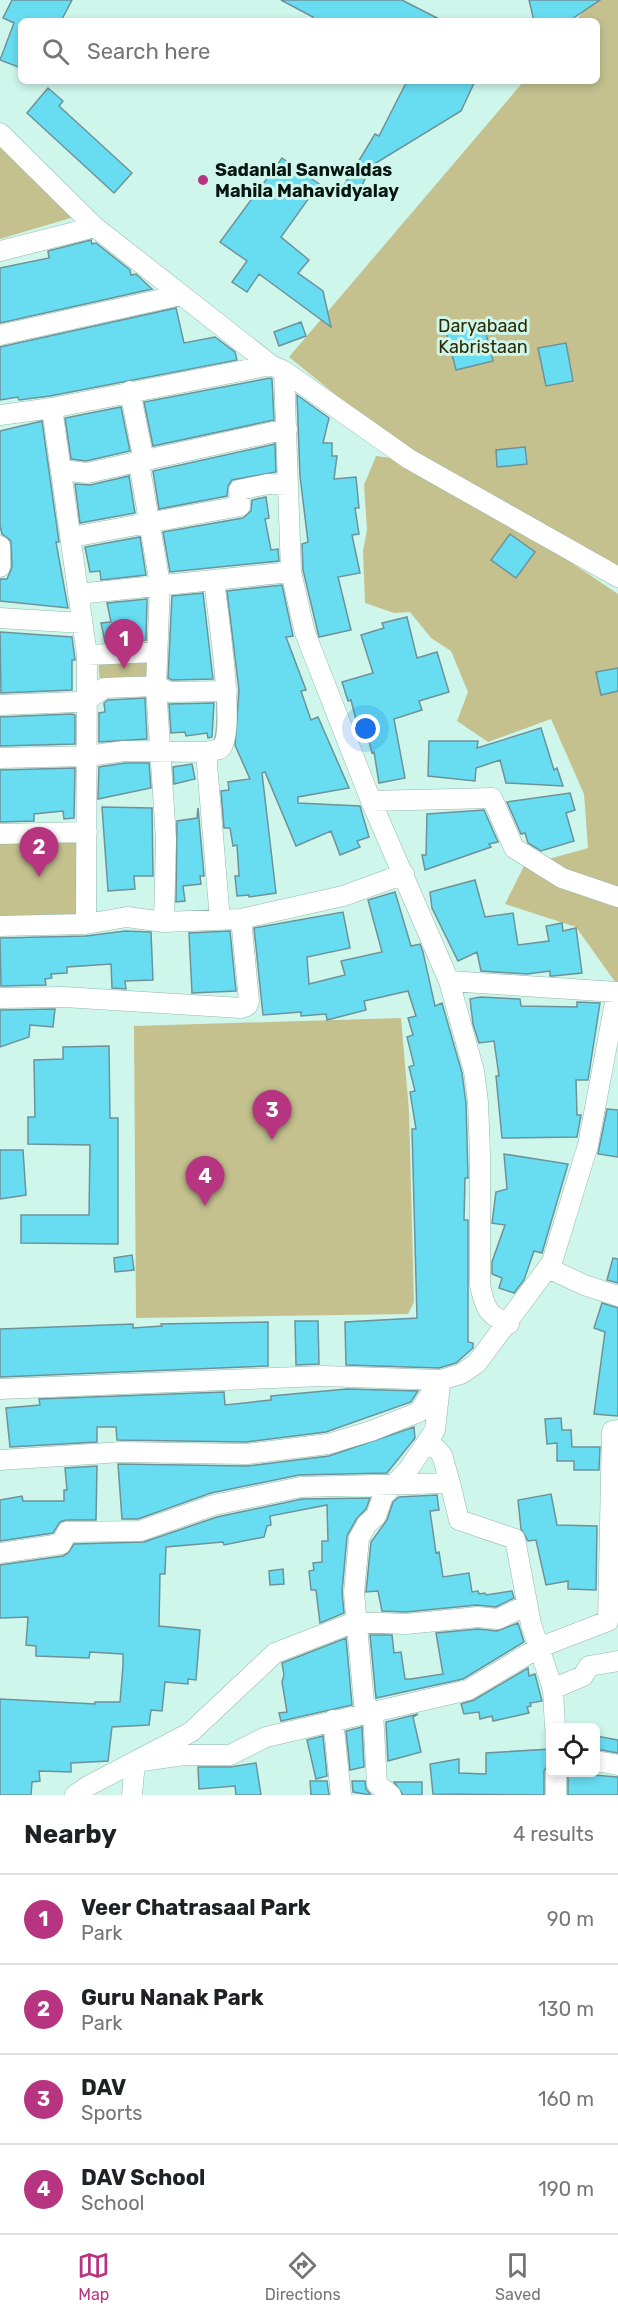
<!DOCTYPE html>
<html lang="en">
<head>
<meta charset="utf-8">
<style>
	:root { --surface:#fff; --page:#f2f2f2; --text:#202124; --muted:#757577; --line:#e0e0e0; --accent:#b73580 }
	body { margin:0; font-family:Rubik,sans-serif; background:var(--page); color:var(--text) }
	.controls { position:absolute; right:18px; bottom:18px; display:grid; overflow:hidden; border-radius:9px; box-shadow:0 3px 9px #0003 }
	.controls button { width:54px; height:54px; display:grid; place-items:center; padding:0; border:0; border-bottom:2px solid var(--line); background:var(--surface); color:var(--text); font:30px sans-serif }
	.you { position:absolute; left:366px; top:729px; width:21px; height:21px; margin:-15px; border:4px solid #fff; border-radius:50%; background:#1a73e8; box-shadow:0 0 0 9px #1a73e833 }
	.badge { display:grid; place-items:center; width:39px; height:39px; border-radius:50%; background:var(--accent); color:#fff; font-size:20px; font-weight:700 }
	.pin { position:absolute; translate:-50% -50px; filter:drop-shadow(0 2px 3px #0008) }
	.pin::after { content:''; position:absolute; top:32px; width:21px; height:18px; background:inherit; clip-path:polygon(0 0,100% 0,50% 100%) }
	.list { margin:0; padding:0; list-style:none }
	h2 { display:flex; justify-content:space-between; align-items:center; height:78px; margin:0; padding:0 24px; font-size:26px }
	h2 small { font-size:20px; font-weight:400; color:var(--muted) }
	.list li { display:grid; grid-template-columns:39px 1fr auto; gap:18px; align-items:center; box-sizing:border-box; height:90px; padding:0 24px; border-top:2px solid var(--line) }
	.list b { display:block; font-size:22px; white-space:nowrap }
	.list p { margin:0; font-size:20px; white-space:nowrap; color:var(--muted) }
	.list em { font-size:20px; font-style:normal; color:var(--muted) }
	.icon { flex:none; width:33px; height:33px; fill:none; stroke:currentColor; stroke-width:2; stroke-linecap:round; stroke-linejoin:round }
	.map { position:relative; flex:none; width:618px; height:1795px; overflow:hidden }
	.search { position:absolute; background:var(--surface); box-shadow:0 3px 9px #0003; left:18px; right:18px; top:18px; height:66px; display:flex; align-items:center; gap:15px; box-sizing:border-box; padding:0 21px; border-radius:9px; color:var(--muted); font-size:22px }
	.sheet { height:438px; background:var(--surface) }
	nav { display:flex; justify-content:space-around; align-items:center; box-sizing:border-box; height:84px; border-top:2px solid var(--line); background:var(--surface); font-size:16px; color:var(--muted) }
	nav a { display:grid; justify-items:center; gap:3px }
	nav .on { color:var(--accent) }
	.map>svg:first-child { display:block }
	.green { fill:#c4c18f }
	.building { fill:#68ddf1; stroke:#6d9299; stroke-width:1.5 }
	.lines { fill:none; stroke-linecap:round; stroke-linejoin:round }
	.street-casing { stroke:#93b8ad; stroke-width:21 }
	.street { stroke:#fff; stroke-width:20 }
	.poi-dot { fill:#b73580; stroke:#cff6ea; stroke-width:2 }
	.labels { text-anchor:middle; stroke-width:6; stroke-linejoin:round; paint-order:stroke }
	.poi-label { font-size:18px; font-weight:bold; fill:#081612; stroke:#cff6ea; text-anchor:start }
	.park-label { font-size:18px; fill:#2e2b05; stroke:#cff6ea }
</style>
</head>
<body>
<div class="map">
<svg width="618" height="1795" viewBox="0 0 618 1795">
	<rect width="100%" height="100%" fill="#cff6ea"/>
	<path class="green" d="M 593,0 L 618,0 L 618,576 L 379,430 L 289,357 L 524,81 L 597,81 L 597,21 L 575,21 Z
		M 0,145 L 74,217 L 0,239 Z
		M 376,456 L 398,459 L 502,516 L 618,594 L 618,986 L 576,927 L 505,904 L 524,866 L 588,848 L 584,794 L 551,719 L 488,742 L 457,721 L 468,692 L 451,651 L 431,638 L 410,612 L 394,613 L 365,603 L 363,551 L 367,530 L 364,485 Z
		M 98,659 L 148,659 L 149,678 L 100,684 Z
		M 80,840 L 78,914 L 0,916 L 0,841 Z
		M 401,1018 L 409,1111 L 414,1302 L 408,1314 L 136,1318 L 134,1026 Z"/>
	<path class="building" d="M 12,0 L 72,0 L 61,21 L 21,21 L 21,68 L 0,60 L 14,23 L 3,18 Z
		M 281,0 L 402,0 L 443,21 L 310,21 L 313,17 Z
		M 529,0 L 600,0 L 569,21 L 534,21 Z
		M 407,81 L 475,81 L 461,111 L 371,166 L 358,194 L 343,187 L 375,134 L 379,136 Z
		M 48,88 L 63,101 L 59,106 L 132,173 L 114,193 L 27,113 Z
		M 282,158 L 319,184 L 281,237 L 309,260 L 298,273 L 323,291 L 331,327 L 259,274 L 247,292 L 232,282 L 247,261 L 220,242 Z
		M 91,240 L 92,244 L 96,243 L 130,270 L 131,275 L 136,274 L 152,289 L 0,323 L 0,268 L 49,258 L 48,251 Z
		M 176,308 L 184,343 L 215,337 L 235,352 L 237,360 L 50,396 L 19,400 L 18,397 L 0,400 L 0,347 Z
		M 301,322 L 306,336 L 279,346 L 274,332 Z
		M 483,322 L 493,361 L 456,370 L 446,331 Z
		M 566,343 L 573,381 L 546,386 L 538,348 Z
		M 270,378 L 272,379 L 274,420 L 153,446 L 144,402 Z
		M 297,395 L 329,418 L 323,443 L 332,443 L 332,456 L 337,456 L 334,479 L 356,477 L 359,508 L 355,508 L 359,534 L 352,535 L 360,573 L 338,577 L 351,630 L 319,637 L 303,570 L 302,544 L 308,542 L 300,476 Z
		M 121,407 L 130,451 L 86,461 L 71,459 L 65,418 Z
		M 42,421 L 59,542 L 56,542 L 68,608 L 0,601 L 0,579 L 7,579 L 12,567 L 11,541 L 2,534 L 0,526 L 0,431 Z
		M 275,444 L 276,472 L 232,480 L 228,486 L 227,496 L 159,509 L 153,471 Z
		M 525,447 L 527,464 L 497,467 L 496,450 Z
		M 129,476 L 135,513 L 80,523 L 75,484 L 90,485 Z
		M 266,497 L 269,518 L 265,519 L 271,550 L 278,549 L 279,561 L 170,572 L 163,532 L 243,518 L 251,511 L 252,500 Z
		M 510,534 L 535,552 L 516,578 L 491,560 Z
		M 140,537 L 146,575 L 101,580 L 100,571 L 90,572 L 85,547 Z
		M 282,585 L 293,636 L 286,637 L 306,690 L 301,691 L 311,720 L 318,717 L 349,788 L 298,797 L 298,803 L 360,806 L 369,837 L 357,841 L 360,847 L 340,855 L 331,831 L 296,846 L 265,772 L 262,773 L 276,893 L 249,897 L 249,895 L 237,896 L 235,876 L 239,876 L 237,845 L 233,846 L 230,828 L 224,828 L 221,791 L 229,790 L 228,782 L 250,779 L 235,745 L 239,690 L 227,591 Z
		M 203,593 L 213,679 L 172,680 L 168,678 L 172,596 Z
		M 147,599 L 146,640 L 105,642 L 101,623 L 111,622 L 107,603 Z
		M 407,617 L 417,658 L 437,652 L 449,692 L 419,701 L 422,710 L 394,719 L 405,778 L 379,783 L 374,752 L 372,753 L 365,726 L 358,728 L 351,700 L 348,701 L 342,682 L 373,673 L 361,635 L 384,628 L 382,623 Z
		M 0,632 L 72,637 L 75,660 L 72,660 L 72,690 L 1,693 Z
		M 618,668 L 618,691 L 601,695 L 596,672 Z
		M 145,698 L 147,739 L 99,742 L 99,713 L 105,712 L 104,703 L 108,700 Z
		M 214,703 L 212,737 L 208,738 L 207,733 L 186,736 L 185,732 L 171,733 L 169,704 Z
		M 72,714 L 75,715 L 75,744 L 0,746 L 0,717 Z
		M 541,728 L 554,770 L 557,768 L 563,786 L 506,783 L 500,760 L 476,768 L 475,781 L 428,776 L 429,741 L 478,741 L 477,748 Z
		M 125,763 L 149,763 L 151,788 L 98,799 L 99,767 Z
		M 192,764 L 195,779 L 174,784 L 173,767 Z
		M 75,768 L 74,818 L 64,819 L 63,811 L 34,814 L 34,821 L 0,822 L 0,770 Z
		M 570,793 L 575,810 L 566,813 L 574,841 L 541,851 L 528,843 L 525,833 L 521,834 L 507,802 Z
		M 102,807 L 152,808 L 153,876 L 134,876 L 135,889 L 108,891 Z
		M 198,808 L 204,876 L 200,876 L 201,884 L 183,886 L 185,901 L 176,902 L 177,821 L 197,818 Z
		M 484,810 L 498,842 L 489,844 L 491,847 L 425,870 L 422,855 L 426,855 L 427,814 Z
		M 475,880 L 485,917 L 513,913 L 518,945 L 549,941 L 546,926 L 562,923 L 563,931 L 576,928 L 582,973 L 553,976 L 550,976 L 550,971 L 527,974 L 481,971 L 477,952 L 458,961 L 432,908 L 430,892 Z
		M 395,892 L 411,946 L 420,944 L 423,952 L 435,1006 L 442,1003 L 462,1073 L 466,1103 L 468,1178 L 465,1178 L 464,1220 L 468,1220 L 468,1342 L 473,1343 L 473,1348 L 456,1363 L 439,1368 L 346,1365 L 345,1322 L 417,1318 L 412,1129 L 416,1129 L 410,1092 L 415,1091 L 409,1067 L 414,1065 L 407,1037 L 413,1035 L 408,1018 L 416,1016 L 408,991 L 364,1001 L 366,1010 L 327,1020 L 326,1014 L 301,1016 L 301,1012 L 263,1015 L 254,928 L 343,912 L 350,948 L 307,957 L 309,984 L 345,975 L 341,961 L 382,952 L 368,900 Z
		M 125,931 L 151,932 L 153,980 L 125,981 L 126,989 L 112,988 L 111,964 L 67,967 L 67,973 L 51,974 L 52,978 L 45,979 L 46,985 L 1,986 L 0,938 L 86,936 Z
		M 230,931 L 236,991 L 192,993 L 189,933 Z
		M 480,997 L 520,999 L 521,1006 L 577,1007 L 577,1002 L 600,1003 L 588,1080 L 576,1080 L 577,1115 L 581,1115 L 577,1137 L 502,1138 L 496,1076 L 499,1076 L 494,1041 L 479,1043 L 473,1024 L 470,999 Z
		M 55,1009 L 53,1027 L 30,1025 L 29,1037 L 0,1047 L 0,1010 Z
		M 109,1046 L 110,1118 L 118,1118 L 118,1244 L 21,1243 L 21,1215 L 89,1215 L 90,1145 L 28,1144 L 28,1117 L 35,1117 L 34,1060 L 63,1059 L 63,1047 Z
		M 607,1109 L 618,1110 L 618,1157 L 598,1154 Z
		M 0,1150 L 23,1150 L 26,1195 L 0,1199 Z
		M 504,1154 L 568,1164 L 542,1253 L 534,1251 L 524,1280 L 514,1293 L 499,1288 L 502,1278 L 492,1274 L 492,1262 L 505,1225 L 492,1223 L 496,1192 L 507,1189 Z
		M 132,1255 L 134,1270 L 115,1272 L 114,1258 Z
		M 613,1258 L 618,1259 L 618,1283 L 607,1280 Z
		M 602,1303 L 618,1308 L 618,1416 L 594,1414 L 605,1332 L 594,1328 Z
		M 295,1321 L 318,1321 L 319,1364 L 296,1365 Z
		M 268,1322 L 268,1366 L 0,1377 L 0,1329 L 133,1324 L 133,1328 L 162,1326 L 161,1324 Z
		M 347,1389 L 418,1391 L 411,1402 L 326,1432 L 246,1442 L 117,1440 L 116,1427 L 97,1427 L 97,1442 L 10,1447 L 6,1408 L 40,1405 L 39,1399 L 224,1392 L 225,1405 L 271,1400 L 271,1396 Z
		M 561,1418 L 562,1430 L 571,1430 L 572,1447 L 600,1447 L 599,1470 L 574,1470 L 574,1461 L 557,1461 L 557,1443 L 547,1444 L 545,1419 Z
		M 414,1427 L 415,1438 L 387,1473 L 299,1475 L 211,1493 L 138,1519 L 122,1519 L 118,1464 L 247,1466 L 329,1456 Z
		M 97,1466 L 96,1520 L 66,1520 L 60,1522 L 53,1533 L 0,1541 L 0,1500 L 22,1496 L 23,1501 L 64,1501 L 64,1490 L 67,1490 L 65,1468 Z
		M 551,1494 L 557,1525 L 597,1526 L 596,1590 L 568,1589 L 568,1581 L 546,1585 L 536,1540 L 528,1541 L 521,1529 L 518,1500 Z
		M 437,1495 L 439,1510 L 430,1511 L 436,1553 L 439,1552 L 443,1577 L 469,1573 L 472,1592 L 478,1591 L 479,1594 L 485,1593 L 486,1595 L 512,1591 L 514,1598 L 496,1607 L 477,1605 L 406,1612 L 382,1611 L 378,1591 L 366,1592 L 371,1542 L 387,1520 L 393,1502 L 399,1497 Z
		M 370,1498 L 366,1509 L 357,1518 L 347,1536 L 342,1592 L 344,1613 L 320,1623 L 316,1590 L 311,1590 L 309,1571 L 314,1570 L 313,1563 L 322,1562 L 322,1541 L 328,1541 L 327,1505 L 270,1516 L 271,1525 L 267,1526 L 264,1537 L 224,1545 L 223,1542 L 166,1547 L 165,1574 L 160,1574 L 159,1626 L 200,1630 L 196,1680 L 188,1679 L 188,1684 L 165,1682 L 162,1711 L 151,1710 L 149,1725 L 112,1727 L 108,1761 L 71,1763 L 71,1772 L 39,1771 L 40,1781 L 32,1782 L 31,1795 L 0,1795 L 0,1699 L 95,1704 L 95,1702 L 120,1702 L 123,1666 L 123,1654 L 90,1652 L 89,1658 L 36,1656 L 36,1646 L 26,1645 L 28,1617 L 0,1618 L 0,1565 L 63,1556 L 68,1553 L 74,1544 L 144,1542 L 217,1517 L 302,1499 Z
		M 283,1569 L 284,1584 L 270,1585 L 269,1571 Z
		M 518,1623 L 524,1642 L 463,1679 L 376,1698 L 370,1635 L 392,1635 L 394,1653 L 401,1652 L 405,1679 L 411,1679 L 443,1674 L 436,1633 L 478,1629 L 497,1631 Z
		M 346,1638 L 352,1705 L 281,1721 L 279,1713 L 287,1712 L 282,1682 L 284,1675 L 282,1663 Z
		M 528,1668 L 529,1676 L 535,1674 L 542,1701 L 530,1703 L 531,1706 L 527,1707 L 529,1713 L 493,1721 L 492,1716 L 480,1719 L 479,1712 L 464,1714 L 461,1704 L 474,1700 Z
		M 418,1714 L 413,1717 L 421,1752 L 388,1761 L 386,1722 Z
		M 362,1727 L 364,1767 L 350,1770 L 346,1731 Z
		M 323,1736 L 327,1776 L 316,1779 L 307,1740 Z
		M 596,1736 L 618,1740 L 618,1753 L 596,1749 Z
		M 550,1749 L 550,1761 L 544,1771 L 544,1795 L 433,1794 L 430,1764 L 459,1759 L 459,1773 L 486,1774 L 486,1753 Z
		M 256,1763 L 261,1795 L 236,1795 L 235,1786 L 199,1789 L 198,1767 L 230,1767 Z
		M 568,1773 L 618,1777 L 618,1795 L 568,1795 Z
		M 310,1781 L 327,1781 L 329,1795 L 311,1795 Z
		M 352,1781 L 365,1781 L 366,1789 L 371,1795 L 353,1792 Z
		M 394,1782 L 422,1782 L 422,1795 L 403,1795 Z"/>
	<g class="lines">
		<defs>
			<path id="street" d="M 0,133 L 95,227 L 271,365 L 284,371 L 409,459 L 618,577
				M 0,251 L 95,227
				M 0,335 L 181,295
				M 284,371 L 291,572 L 305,633 L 371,801 L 449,981 L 474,1071 L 478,1102 L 480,1154 L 480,1285 C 485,1308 487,1315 509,1324
				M 130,391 L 144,461 L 140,464 L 140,469 L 160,584 L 156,686 L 166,839 L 164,922
				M 52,408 L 87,655 L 86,924
				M 0,415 L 52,408 L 271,365
				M 62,470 L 87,473 L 287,429
				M 72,537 L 240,506 L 239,490 L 268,484 L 286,485
				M 0,546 L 0,567
				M 78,594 L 291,572
				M 0,618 L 82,623
				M 87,655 L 157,652
				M 0,705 L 76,702 L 87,700 L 104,688 L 156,686 L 170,692 L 227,691
				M 206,752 L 220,749 C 237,735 217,607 214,581
				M 0,758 L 88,756 L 124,751 L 206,752 L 220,920
				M 371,801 L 492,798 L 514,848 L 562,878 L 618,897
				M 0,834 L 87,832
				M 0,926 L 86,924 L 127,917 L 164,922 L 241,919 L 343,896 L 404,874
				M 0,998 L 64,997 L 241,1008 L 247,1006 L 249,1001 L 241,919
				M 548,1268 L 584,1285 L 618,1296
				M 0,1389 L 323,1376 L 440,1380 L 461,1374 L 477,1363 L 552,1262 L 588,1145 L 617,992 L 449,981
				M 428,1440 L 442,1455 L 450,1483
				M 0,1460 L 122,1452 L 247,1454 L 328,1444 L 371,1431 L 419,1412 L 440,1380
				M 0,1553 L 61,1544 L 67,1532 L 140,1531 L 214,1505 L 301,1487 L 450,1483 L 459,1520 L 515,1539 L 531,1624 L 553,1689 L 555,1728
				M 553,1689 L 583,1676 L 589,1666 L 618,1661
				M 333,1720 L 341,1795
				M 596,1761 L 618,1765
				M 556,1772 L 556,1795
				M 75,1795 L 88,1786 L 191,1732 L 275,1653 L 355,1622 L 406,1624 L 478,1617 L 498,1619 L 527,1605
				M 132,1795 L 135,1762 L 184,1755 L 230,1755 L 266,1737 L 468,1690 L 538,1648 L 608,1621 L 612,1431 L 618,1430
				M 391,1795 L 377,1784 L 373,1712 L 364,1703 L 354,1593 L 359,1538 L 367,1524 L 376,1516 L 383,1496 L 408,1470 L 435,1430 L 440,1385"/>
		</defs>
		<use href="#street" class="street-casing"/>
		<use href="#street" class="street"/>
	</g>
	<circle class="poi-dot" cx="203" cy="180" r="6"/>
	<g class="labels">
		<g class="poi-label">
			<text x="215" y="176">Sadanlal Sanwaldas<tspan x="215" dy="21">Mahila Mahavidyalay</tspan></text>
		</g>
		<g class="park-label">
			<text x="483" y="332">Daryabaad<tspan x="483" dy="21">Kabristaan</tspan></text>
		</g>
	</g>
</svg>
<div class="controls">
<button><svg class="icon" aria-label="locate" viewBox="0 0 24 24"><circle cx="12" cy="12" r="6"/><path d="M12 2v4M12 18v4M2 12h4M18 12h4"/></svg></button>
</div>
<div class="you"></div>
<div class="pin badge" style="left:124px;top:669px">1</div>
<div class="pin badge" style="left:39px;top:877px">2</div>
<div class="pin badge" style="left:272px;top:1140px">3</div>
<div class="pin badge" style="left:205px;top:1206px">4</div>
<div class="search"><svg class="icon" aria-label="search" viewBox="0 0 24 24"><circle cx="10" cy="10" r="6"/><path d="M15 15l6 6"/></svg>Search here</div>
</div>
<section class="sheet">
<h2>Nearby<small>4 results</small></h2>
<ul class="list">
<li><span class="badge">1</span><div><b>Veer Chatrasaal Park</b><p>Park</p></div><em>90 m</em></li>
<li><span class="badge">2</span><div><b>Guru Nanak Park</b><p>Park</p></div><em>130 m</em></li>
<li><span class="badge">3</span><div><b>DAV</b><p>Sports</p></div><em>160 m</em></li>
<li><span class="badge">4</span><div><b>DAV School</b><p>School</p></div><em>190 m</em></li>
</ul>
</section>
<nav>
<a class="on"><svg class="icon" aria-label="map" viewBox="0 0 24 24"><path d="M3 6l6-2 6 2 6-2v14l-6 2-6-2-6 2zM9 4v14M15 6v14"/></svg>Map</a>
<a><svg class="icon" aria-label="directions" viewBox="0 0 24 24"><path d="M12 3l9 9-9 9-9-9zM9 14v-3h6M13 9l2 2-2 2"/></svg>Directions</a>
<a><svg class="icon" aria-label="saved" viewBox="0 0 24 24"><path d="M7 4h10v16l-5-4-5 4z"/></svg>Saved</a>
</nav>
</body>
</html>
